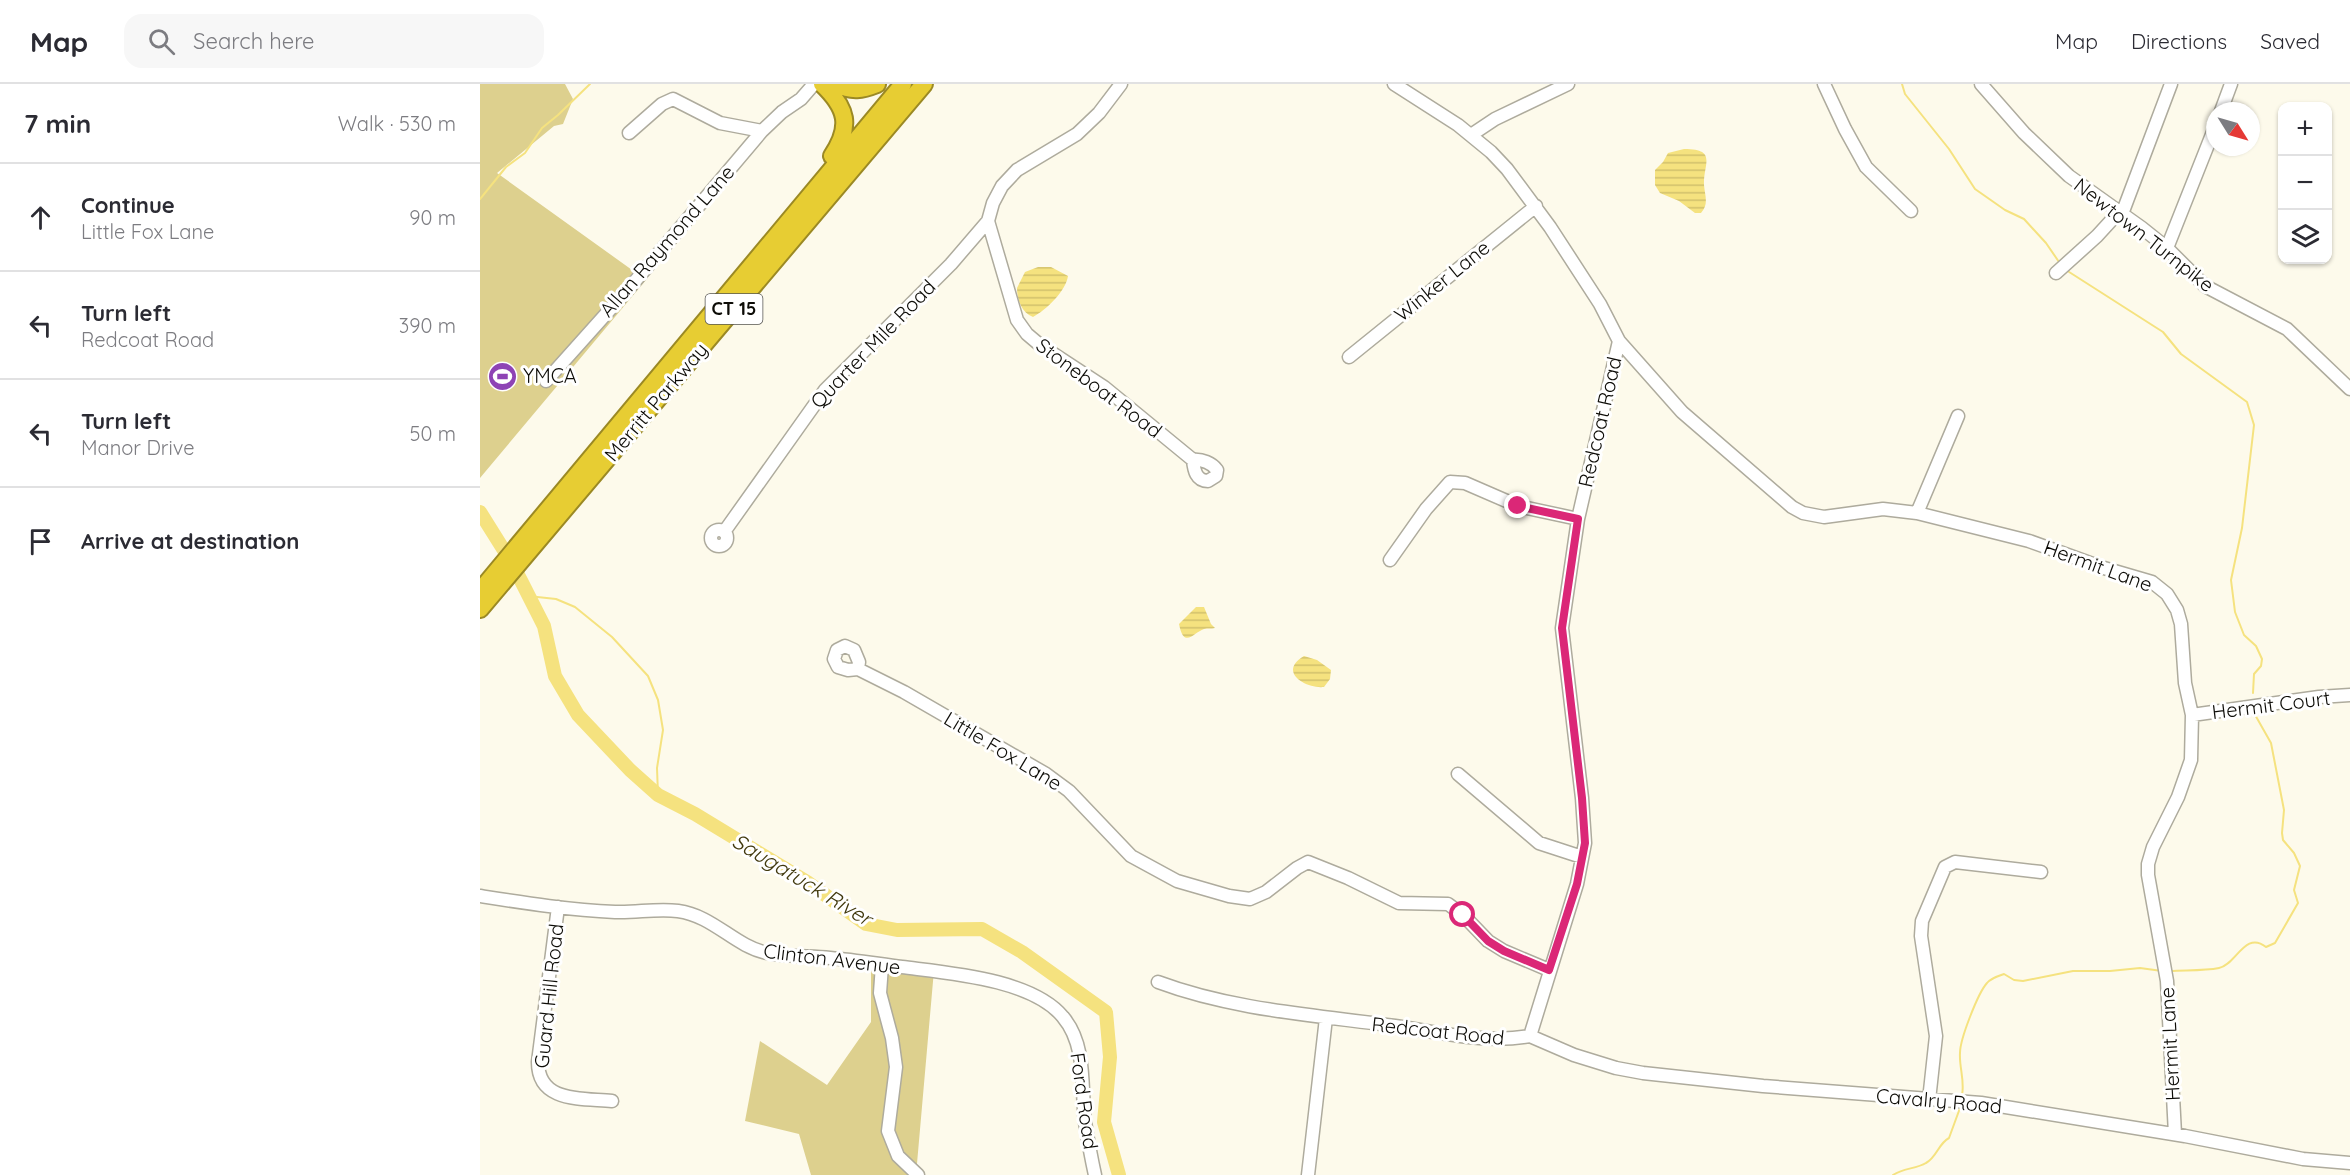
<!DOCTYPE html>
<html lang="en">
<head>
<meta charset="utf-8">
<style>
	:root { --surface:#fff; --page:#f7f7f7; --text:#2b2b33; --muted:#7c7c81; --line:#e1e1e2 }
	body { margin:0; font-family:Quicksand,sans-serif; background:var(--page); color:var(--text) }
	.controls { position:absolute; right:18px; top:18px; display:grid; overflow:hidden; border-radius:12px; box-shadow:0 2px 4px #0004 }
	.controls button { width:54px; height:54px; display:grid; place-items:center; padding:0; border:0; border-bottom:2px solid var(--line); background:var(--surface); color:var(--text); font:30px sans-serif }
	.compass { position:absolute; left:1726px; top:18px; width:54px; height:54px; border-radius:50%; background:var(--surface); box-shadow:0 2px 4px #0004; rotate:127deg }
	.stop { position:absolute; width:18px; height:18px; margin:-14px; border:4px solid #db2777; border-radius:50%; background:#fff }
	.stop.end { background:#db2777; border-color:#fff; box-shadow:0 2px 6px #0008 }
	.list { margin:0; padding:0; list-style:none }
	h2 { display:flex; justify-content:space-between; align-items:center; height:78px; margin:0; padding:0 24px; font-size:26px }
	h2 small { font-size:20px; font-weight:400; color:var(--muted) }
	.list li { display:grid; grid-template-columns:39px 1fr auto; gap:18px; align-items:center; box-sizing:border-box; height:108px; padding:0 24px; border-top:2px solid var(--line) }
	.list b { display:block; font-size:22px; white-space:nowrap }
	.list p { margin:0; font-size:20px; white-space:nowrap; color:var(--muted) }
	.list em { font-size:20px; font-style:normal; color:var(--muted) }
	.icon { flex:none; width:33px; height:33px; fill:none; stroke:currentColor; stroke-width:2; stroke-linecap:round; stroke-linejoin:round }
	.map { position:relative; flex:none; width:1870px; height:1091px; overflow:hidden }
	header { display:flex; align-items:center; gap:36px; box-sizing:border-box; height:84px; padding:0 30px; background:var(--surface); border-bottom:2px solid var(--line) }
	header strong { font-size:28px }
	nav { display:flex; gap:33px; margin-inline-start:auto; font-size:21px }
	.search { width:420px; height:54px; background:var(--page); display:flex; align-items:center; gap:15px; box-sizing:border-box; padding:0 21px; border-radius:18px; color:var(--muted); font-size:22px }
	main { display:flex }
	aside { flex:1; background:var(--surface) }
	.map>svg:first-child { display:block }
	.green { fill:#ddd08e }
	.water { fill:url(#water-rules) }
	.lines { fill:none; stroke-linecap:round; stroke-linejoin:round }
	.stream { stroke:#f5e27f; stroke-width:2 }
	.river { stroke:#f5e27f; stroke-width:14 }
	.minor-casing { stroke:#aeab9d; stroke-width:15 }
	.highway-casing { stroke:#9b8924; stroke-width:20 }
	.minor { stroke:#fff; stroke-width:12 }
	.highway { stroke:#e7cd33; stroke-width:16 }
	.route { stroke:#db2777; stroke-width:8 }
	.labels { text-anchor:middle; stroke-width:6; stroke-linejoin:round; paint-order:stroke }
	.shield { fill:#fff; stroke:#565551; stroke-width:1.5 }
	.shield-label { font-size:18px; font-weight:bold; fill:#0d0c07 }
	.street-label { font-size:20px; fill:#0d0c07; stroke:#fff }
	.poi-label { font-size:20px; fill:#0d0c07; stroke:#fff; text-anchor:start }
	.water-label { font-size:21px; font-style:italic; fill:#41390e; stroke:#fff }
</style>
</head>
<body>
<header>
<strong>Map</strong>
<div class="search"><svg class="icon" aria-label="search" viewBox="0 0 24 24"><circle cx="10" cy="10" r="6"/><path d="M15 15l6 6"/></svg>Search here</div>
<nav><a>Map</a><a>Directions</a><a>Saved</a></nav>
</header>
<main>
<aside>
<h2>7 min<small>Walk · 530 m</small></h2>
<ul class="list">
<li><svg class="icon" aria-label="ahead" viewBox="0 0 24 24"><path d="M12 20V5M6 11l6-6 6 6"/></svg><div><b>Continue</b><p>Little Fox Lane</p></div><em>90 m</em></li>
<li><svg class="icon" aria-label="left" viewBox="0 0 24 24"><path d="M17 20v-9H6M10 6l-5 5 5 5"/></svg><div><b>Turn left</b><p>Redcoat Road</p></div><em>390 m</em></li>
<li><svg class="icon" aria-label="left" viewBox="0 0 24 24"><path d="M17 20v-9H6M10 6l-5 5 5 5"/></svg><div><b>Turn left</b><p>Manor Drive</p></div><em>50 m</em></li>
<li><svg class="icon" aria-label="arrive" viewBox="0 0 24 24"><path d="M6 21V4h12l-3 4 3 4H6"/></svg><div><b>Arrive at destination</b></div></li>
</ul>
</aside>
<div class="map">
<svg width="1870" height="1091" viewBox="0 0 1870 1091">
	<defs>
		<pattern id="water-rules" width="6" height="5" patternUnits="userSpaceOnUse" patternTransform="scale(1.5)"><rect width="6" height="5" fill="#f5e27f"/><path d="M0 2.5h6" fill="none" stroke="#d1c16c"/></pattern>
	</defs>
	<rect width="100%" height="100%" fill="#fdfaeb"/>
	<path class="green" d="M 0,0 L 85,0 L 93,15 L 83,40 L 74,42 L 17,89 L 166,196 L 0,394 Z
		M 391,877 L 454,886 L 436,1091 L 331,1091 L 319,1050 L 265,1037 L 280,957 L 347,1001 L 391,938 Z"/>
	<path class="water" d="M 1204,65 C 1238,65 1223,80 1224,101 C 1225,112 1229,120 1221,129 L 1215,129 L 1199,117 L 1180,109 L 1175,101 L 1175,86 L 1183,78 L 1188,69 Z
		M 558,183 L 571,183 L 588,192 C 586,207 566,226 553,233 C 542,229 537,216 537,204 L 545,188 Z
		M 716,523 L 724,523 L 731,540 L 735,544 C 731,545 728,544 724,545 C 714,548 704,566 699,540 Z
		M 824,572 L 837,576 L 851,586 L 850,595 L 844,603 C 826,605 797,588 824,572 Z"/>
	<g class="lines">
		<path class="stream" d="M 1422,0 L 1425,10 L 1469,65 L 1495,105 L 1525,126 L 1544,135 L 1566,159 L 1579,178
			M 0,115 L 26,83 L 45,69 L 62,44 L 78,31 L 110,0
			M 1586,186 L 1683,248 L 1701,270 L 1767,318 L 1774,341 L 1762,444 L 1751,496 L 1755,528 L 1764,551 L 1776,562 L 1782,575 L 1781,582 L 1774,590 L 1773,609
			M 48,512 L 76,515 L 95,523 L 132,553 L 168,592 L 178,616 L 183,646 L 177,684 L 178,711
			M 1690,887 C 1706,886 1724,887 1739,884 C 1756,881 1765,846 1786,863 L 1795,859 L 1818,819 L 1814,806 L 1820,782 L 1814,769 L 1803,756 L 1802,749 L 1804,726 L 1791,659 L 1774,629
			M 1482,1011 C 1485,997 1479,983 1480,969 C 1480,955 1498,909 1507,899 C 1511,894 1518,892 1524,890 L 1534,896 L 1543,897 L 1593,887 L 1630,887 L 1660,884 L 1682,887
			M 1413,1091 C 1423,1084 1436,1085 1446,1079 C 1457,1073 1458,1060 1469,1054 L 1480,1024"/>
		<path class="river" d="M 0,428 L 32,479 L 64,542 L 75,592 L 98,631 L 150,686 L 178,711 L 215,730 L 327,798 L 386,840 L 417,846 L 502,845 L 542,868 L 626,928 L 630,973 L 624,1038 L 639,1091"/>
		<defs>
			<path id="minor" d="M 641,0 L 619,29 L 597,50 L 537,86 L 522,102 L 513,119 L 508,137 L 537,236 L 547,250 L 560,261 L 624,303 L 713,376 C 722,375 732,379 737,386 L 736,392 L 728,397 C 716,397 714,386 713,376
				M 914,0 L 978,41 L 1011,68 L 1027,85 L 1070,143 L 1120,220 L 1139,257 L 1202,328 L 1312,423 L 1323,429 L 1344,433 L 1403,425 L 1437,429 L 1549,457 L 1624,484 L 1672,498 L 1687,510 L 1697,526 L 1701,540 L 1705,599 L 1712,631 L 1711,676 L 1698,713 L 1673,763 L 1668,780 L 1668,791 L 1687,897 L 1695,1050
				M 1344,0 L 1365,45 L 1386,83 L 1431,127
				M 1501,0 L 1544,49 L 1589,92 L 1662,144 L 1687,164 L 1725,202 L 1807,245 L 1870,305
				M 1741,27 L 1751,0
				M 149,49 L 182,20 L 193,15 L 240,39 L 282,47
				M 991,51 L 1015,35 L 1088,0
				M 1642,130 L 1691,0
				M 1687,164 L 1735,43
				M 1576,189 L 1617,152 L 1639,128
				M 869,273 L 1056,122
				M 66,297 L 151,202 L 282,47 L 302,28 L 321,15 L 334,0
				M 1437,429 L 1478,332
				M231 454a8 8 0 1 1 16 0a8 8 0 1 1-16 0Z
				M 244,448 L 345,306 L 471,180 L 508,137
				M 910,476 L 946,425 L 970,398 L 985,399 L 1038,422 L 1098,435
				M 378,585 L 379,578 L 374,566 L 365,562 L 357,566 L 354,575 L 358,583 L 368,586 L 378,585 L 424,608 L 566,690 L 589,707 L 651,772 L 697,797 L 749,812 L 770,815 L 786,808 L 817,784 L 828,778 L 868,794 L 919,819 L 968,820 L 983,831 L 1008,857 L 1024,867 L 1069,886
				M 1712,631 L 1839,613 L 1870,611
				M 978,690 L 1059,759 L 1102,773
				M 0,812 C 45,819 89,826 135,828 C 156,829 177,824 198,827 C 234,832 254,862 287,869 C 308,873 330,872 350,874 C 374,876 398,880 422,883 C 468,889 552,895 583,933 C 607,961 601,1004 605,1038 C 608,1056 611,1073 615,1091
				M 78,823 L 58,978 C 58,1019 102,1014 132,1017
				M 402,881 L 400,909 L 412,954 L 416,983 L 408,1047 L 418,1072 L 438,1091
				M 678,898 C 753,926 835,931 915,942 C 958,948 1006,960 1050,952
				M 1050,952 L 1094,971 L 1136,984 L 1163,989 L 1283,1002 L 1501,1019 L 1705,1052 L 1823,1075 L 1870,1079
				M 1050,952 L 1097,800 L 1105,759 L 1102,714 L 1082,544 L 1098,435 L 1139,257
				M 1449,1016 L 1456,952 L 1441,852 L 1442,837 L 1465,783 L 1475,778 L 1561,788
				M 828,1091 L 846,934"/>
			<path id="highway" d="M 342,0 C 367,24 372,42 352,72
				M 357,0 C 372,8 382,6 397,0
				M 0,507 L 423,0
				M 0,525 L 444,0"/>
		</defs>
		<use href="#minor" class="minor-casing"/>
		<use href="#highway" class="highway-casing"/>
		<use href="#minor" class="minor"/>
		<use href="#highway" class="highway"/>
	</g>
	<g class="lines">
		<path class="route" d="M 983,831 L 1008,857 L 1024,867 L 1069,886 L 1097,800 L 1105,759 L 1102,714 L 1082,544 L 1098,435 L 1038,422"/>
	</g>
	<defs>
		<symbol id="stadium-disc" viewBox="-11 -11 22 22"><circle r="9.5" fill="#8e43b5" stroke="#fff"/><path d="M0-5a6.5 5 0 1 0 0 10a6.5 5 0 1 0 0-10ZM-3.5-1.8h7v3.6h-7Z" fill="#fff"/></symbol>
	</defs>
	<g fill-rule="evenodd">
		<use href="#stadium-disc" x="6" y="276" width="33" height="33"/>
	</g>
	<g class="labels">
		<rect class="shield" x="225.5" y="210" width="57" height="30" rx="4.5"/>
		<g class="shield-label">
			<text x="254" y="231">CT 15</text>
		</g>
		<g class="street-label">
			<text transform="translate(1664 151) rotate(38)" y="7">Newtown Turnpike</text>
			<text transform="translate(187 157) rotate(-49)" y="7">Allan Raymond Lane</text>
			<text transform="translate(962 197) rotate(-39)" y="7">Winker Lane</text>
			<text transform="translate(393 260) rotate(-46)" y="7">Quarter Mile Road</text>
			<text transform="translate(619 304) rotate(37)" y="7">Stoneboat Road</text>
			<text transform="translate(176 318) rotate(-50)" y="7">Merritt Parkway</text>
			<text transform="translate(1120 338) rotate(-77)" y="7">Redcoat Road</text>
			<text transform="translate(1618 482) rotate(20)" y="7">Hermit Lane</text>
			<text transform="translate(1791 621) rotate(-7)" y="7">Hermit Court</text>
			<text transform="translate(523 667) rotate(31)" y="7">Little Fox Lane</text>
			<text transform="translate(352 875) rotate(7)" y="7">Clinton Avenue</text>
			<text transform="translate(69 912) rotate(-84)" y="7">Guard Hill Road</text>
			<text transform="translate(958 947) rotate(6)" y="7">Redcoat Road</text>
			<text transform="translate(1690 960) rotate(-93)" y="7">Hermit Lane</text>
			<text transform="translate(604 1017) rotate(82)" y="7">Ford Road</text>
			<text transform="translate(1459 1017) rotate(5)" y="7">Cavalry Road</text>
		</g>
		<g class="poi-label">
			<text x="43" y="299">YMCA</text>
		</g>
		<g class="water-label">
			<text transform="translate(322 796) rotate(31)" y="7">Saugatuck River</text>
		</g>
	</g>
</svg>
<div class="controls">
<button>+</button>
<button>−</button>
<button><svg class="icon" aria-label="layers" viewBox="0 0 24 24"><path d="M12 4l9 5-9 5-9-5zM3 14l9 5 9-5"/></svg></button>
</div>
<svg class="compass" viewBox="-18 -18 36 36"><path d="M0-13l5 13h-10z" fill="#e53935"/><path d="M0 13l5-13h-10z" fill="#7c7c81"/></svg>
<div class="stop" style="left:983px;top:831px"></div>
<div class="stop end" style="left:1038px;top:422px"></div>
</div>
</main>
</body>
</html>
